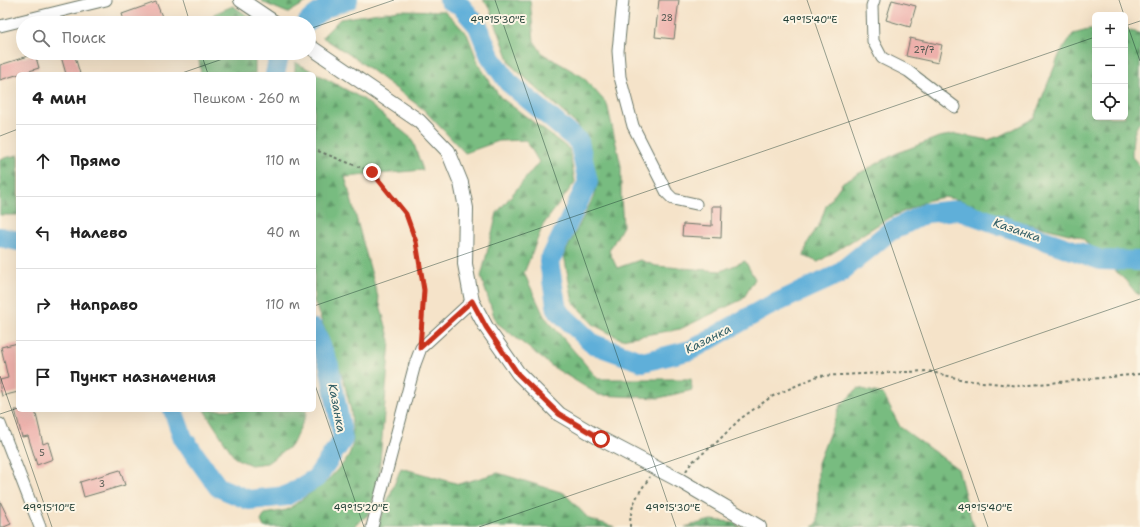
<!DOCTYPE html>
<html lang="ru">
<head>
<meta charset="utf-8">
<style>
	:root { --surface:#fff; --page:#f6f6f6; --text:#222; --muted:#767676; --line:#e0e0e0 }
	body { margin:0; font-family:"Shantell Sans",sans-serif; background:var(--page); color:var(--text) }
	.controls { position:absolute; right:12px; top:12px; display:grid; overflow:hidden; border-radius:6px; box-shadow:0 4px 16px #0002 }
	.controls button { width:36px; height:36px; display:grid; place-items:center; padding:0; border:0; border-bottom:1px solid var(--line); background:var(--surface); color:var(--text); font:20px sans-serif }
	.stop { position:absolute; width:12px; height:12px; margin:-9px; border:3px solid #c8321e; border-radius:50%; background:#fff }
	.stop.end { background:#c8321e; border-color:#fff; box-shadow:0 1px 4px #0008 }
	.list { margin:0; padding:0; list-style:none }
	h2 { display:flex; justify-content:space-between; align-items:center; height:52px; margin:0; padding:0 16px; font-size:17px }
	h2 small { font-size:13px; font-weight:400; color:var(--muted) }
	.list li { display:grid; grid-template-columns:26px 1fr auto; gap:12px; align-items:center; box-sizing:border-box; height:72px; padding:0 16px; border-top:1px solid var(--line) }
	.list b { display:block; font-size:15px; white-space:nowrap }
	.list em { font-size:13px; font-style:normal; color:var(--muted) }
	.icon { flex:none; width:22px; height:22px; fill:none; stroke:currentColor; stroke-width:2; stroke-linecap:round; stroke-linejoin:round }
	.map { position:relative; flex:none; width:1140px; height:527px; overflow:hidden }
	.search { position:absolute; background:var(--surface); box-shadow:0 4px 16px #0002; left:16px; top:16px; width:300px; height:44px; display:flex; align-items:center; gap:10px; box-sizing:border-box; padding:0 14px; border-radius:22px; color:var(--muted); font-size:15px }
	.panel { position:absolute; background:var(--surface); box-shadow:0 4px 16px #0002; left:16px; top:72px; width:300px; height:340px; border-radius:6px }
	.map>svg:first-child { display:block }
	.forest { fill:url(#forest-firs); stroke:#4c7c5a }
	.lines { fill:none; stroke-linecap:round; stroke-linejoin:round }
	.river { stroke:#5eafd9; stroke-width:20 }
	.building { fill:#eeb0ab }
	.minor-casing { stroke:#6a7768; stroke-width:13 }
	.tertiary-casing { stroke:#6a7768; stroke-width:16 }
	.path { stroke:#6a7768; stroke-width:2; stroke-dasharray:3 3; stroke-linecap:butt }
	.minor { stroke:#fff; stroke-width:11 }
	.tertiary { stroke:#fff; stroke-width:14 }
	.route { stroke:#c8321e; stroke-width:5 }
	.ticks { fill:none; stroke:#1f3d34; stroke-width:1; stroke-opacity:0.45 }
	.labels { text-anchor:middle; stroke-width:4; stroke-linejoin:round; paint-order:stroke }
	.number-label { font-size:9px; fill:#535a52 }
	.water-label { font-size:12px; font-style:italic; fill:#325f66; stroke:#fcf5e5 }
	.ticks-label { font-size:10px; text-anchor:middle; fill:#1f3d34; stroke:#fcf5e5; stroke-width:4; stroke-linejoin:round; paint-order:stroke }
</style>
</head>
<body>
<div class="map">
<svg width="1140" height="527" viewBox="0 0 1140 527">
	<defs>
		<pattern id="forest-firs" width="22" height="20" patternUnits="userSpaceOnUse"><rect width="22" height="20" fill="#78bc80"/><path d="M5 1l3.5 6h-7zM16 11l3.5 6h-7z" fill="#629a6a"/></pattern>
	</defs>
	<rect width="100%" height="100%" fill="#fcf5e5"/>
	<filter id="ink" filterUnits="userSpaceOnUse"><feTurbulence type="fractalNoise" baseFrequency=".025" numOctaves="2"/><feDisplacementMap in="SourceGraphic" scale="8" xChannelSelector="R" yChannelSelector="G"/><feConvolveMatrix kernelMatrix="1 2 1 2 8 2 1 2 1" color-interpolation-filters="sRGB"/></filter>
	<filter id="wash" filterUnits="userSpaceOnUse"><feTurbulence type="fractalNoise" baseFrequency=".012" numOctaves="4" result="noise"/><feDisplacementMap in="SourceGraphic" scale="16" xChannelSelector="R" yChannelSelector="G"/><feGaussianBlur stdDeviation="0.9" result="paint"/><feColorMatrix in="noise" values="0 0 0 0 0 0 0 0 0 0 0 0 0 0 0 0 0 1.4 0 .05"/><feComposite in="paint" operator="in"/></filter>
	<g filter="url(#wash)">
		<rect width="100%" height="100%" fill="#f5e3c9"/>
		<path class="forest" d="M 261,0 L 310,0 L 288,13 L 264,3 Z
			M 483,0 L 530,0 L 534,41 L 543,54 L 583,77 L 607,104 L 621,166 L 621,197 L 623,226 L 609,251 L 617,268 L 640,260 L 656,266 L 721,271 L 745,261 L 755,279 L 743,299 L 680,329 L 621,339 L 594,325 L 573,302 L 564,255 L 593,198 L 597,183 L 594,167 L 577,125 L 511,65 L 490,8 Z
			M 233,6 L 258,23 L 208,23 L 214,14 Z
			M 399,10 L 445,11 L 467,34 L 479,65 L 500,97 L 569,149 L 575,182 L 543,225 L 524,273 L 544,316 L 598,379 L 691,379 L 692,390 L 659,398 L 599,395 L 553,367 L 496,322 L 481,277 L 497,213 L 539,162 L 526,140 L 499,141 L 465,153 L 423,109 L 355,58 L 322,37 L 340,19 Z
			M 1088,30 L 1095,30 L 1095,117 L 1125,117 L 1125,30 L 1140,33 L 1140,122 C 1132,132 1132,145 1132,157 L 1140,166 L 1140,295 L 1137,294 L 1127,282 L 1081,237 L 1005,218 L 960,200 L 944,197 L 929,200 L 887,219 L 818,262 L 804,256 L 808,242 L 820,223 L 826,206 L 843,182 L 895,154 L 939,137 L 956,134 L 988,140 L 1003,135 L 1034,118 L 1060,53 L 1073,34 Z
			M 198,53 L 261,53 L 255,61 L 255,74 L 201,74 Z
			M 295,62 L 363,99 L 412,139 L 423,170 L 345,177 L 390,341 L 378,485 L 368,515 L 353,527 L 264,527 L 261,521 L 265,514 L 287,510 L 327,481 L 348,458 L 353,443 L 351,411 L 344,381 L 314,301 L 314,74 L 295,74 Z
			M 18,155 L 18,215 L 0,215 L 0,159 Z
			M 858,388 L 883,394 L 900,427 L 958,469 L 971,519 L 975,527 L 813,527 L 818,522 L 818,463 L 840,406 Z
			M 204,410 L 306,410 L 306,415 L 292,445 L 267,463 L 251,465 L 235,458 Z
			M 401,468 L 459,484 L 498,473 L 564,493 L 589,519 L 615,527 L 377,527 Z
			M 711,520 L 733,522 L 740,527 L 685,527 Z"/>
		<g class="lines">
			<path class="river" d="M 449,0 L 460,5 L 478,26 L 490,56 L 508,82 L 579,142 L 588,182 L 549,262 L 557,310 L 593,344 L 643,362 L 691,350 L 765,308 L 837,275 L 889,232 L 926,213 L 958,210 L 1101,260 L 1140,261
				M 307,23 C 317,12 334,2 348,0
				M 275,74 L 280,53
				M 0,237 L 18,241
				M 173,410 L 183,438 L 218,487 L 249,500 L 286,496 L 316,478 L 343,439 L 329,365 L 314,329"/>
		</g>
		<g id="blocks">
			<path class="building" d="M 659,0 L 679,0 L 674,39 L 655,37 Z
				M 892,0 L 916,6 L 910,27 L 886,20 Z
				M 156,2 L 163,19 L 151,23 L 125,23 L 122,14 Z
				M 910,38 L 942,45 L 938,63 L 906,56 Z
				M 60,53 L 74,53 L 80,74 L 66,74 Z
				M 35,54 L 39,68 L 0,80 L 0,65 Z
				M 712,206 L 722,206 L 721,238 L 682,236 L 683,224 L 712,226 Z
				M 18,343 L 18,392 L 2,396 L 0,388 L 0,380 L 8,378 L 1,347 Z
				M 15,410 L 35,410 L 43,444 L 48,442 L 53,459 L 37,465 L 28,436 L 22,437 Z
				M 120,470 L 125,485 L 84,497 L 80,482 Z
				M 0,501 L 11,524 L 4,527 L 0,527 Z"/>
		</g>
	</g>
	<g filter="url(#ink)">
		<use href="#blocks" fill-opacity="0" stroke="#6a7768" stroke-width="1"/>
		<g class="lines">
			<defs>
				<path id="minor" d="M 623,0 L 618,51 L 620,77 L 633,126 L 667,193 L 673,199 L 696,204
					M 874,0 L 872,6 L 873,41 L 882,58 L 908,71 L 955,107
					M 0,26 L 106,0
					M 0,424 L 40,527
					M 372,527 L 415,364 L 421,348 L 472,301"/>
				<path id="tertiary" d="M 241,0 L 275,23
					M 309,46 L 419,121 L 448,151 L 461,183 L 466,208 L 465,264 L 472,301 L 486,327 L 518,373 L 559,414 L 601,439 L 679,480 L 759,527"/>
			</defs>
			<use href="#minor" class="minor-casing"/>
			<use href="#tertiary" class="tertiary-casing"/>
			<path class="path" d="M 318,151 L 372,172 L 406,214 L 416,242 L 424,290 L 421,333
				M 686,471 L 692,462 L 716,443 L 740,419 L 771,397 L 818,376 L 928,371 L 964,380 L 1020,386 L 1140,374
				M 630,527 C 630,505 637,495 650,477"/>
			<use href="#minor" class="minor"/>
			<use href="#tertiary" class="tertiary"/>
		</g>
	</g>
	<g class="lines" filter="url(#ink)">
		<path class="route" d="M 372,172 L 406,214 L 416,242 L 424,290 L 420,348 L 472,301 L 486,327 L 518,374 L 559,414 L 601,439"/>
	</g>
	<path class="ticks" d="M 183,0 L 190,23M 495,0 L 676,527M 807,0 L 988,527M 1119,0 L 1124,15M 1125,18 L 1140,61M 1125,26 L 1140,21M 309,29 L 394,0M 201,53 L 208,74M 179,74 L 240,53M 0,136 L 18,129M 314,306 L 1095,37M 0,376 L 52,527M 314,382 L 364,527M 0,414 L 18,408M 479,527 L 1140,299"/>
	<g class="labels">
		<g class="number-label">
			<text x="667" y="21">28</text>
			<text x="924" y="53">27/7</text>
			<text x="42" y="456">5</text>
			<text x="102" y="487">3</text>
		</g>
		<g class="water-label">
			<text transform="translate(1017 230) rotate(19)" y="4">Казанка</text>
			<text transform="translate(708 339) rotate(-27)" y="4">Казанка</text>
			<text transform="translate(337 408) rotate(79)" y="4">Казанка</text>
		</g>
	</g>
	<g class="ticks-label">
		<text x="498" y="23">49°15'30"E</text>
		<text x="810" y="23">49°15'40"E</text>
		<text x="49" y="511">49°15'10"E</text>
		<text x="361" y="511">49°15'20"E</text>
		<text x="673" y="511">49°15'30"E</text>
		<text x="985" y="511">49°15'40"E</text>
	</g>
</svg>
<div class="controls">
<button>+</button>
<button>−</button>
<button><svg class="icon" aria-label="locate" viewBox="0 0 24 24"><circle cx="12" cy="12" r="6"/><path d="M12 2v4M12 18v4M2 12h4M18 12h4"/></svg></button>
</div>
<div class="stop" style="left:601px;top:439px"></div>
<div class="stop end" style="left:372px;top:172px"></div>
<div class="search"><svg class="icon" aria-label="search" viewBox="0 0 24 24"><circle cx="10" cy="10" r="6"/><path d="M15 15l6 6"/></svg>Поиск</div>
<section class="panel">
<h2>4 мин<small>Пешком · 260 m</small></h2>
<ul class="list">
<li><svg class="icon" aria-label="ahead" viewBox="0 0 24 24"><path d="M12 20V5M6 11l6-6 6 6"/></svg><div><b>Прямо</b></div><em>110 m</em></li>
<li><svg class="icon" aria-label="left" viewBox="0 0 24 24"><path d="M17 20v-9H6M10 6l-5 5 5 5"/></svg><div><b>Налево</b></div><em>40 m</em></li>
<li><svg class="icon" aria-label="right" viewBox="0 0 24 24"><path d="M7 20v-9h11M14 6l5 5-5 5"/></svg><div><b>Направо</b></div><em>110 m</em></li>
<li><svg class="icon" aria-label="arrive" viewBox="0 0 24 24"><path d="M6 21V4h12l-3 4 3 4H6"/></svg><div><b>Пункт назначения</b></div></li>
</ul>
</section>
</div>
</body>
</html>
